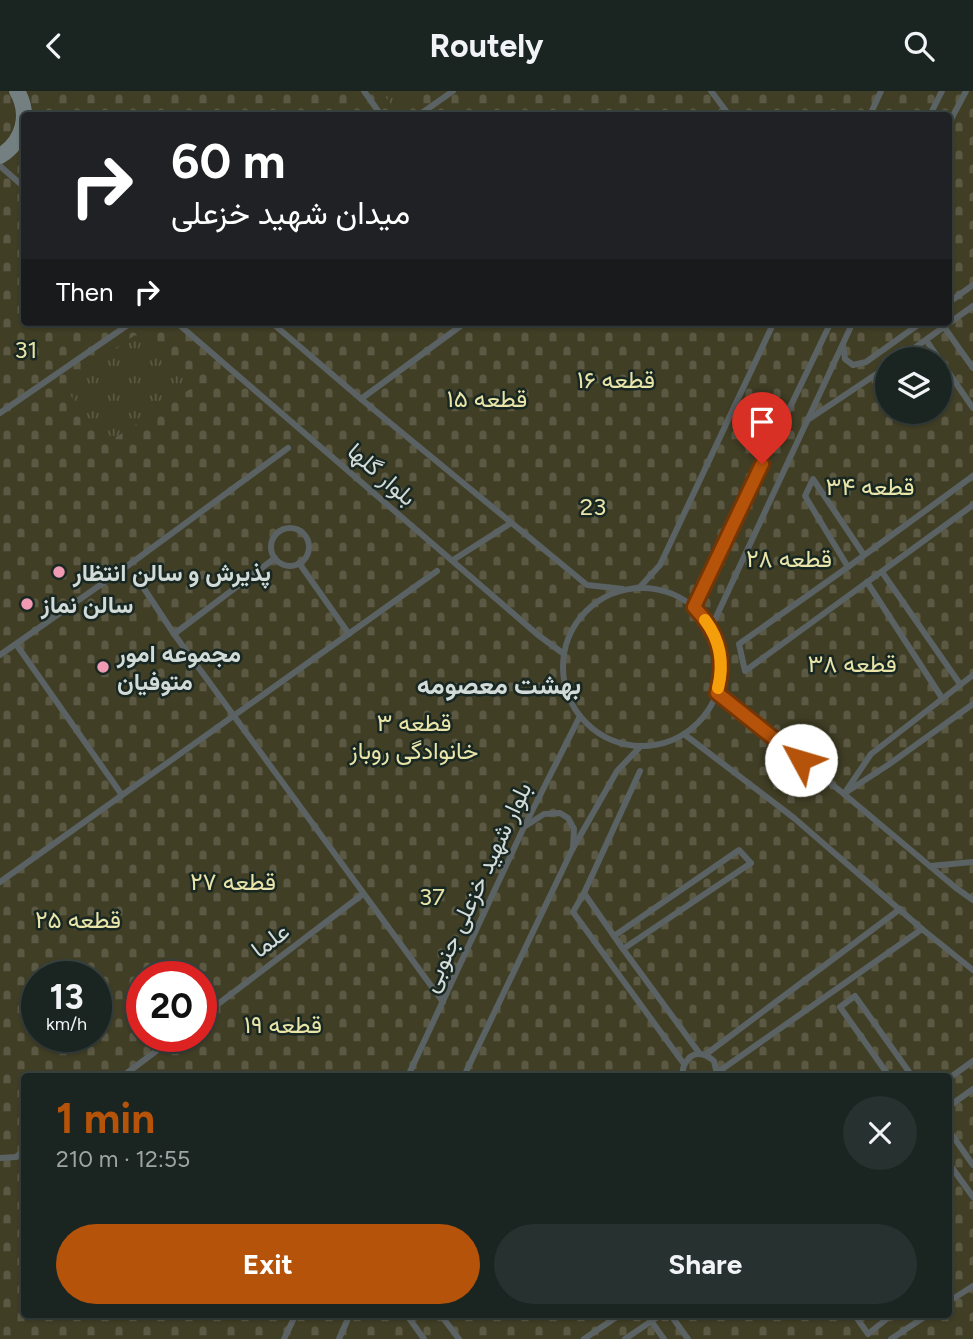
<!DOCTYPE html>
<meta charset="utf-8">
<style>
:root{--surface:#1a2522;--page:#27312f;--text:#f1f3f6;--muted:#9fa5a5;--line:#384240;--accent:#b45309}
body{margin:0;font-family:Figtree,Vazirmatn,sans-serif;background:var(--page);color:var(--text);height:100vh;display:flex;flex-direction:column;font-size:26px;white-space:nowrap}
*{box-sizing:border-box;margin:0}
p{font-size:23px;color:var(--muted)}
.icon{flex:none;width:38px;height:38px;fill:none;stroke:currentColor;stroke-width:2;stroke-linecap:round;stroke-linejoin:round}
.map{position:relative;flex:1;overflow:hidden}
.drawer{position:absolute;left:21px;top:982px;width:931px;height:245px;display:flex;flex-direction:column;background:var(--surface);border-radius:7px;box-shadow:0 2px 5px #0004,0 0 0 2px var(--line)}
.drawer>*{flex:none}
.guide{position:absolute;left:21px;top:21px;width:931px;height:214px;border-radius:7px;box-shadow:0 2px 5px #0004,0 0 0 2px var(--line);background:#202124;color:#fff;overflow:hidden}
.controls{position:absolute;left:875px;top:256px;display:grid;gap:14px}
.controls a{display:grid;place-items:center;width:77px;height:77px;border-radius:50%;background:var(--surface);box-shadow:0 2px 5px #0004,0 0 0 2px var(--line);font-size:35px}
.speed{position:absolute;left:21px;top:870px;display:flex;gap:14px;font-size:35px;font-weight:700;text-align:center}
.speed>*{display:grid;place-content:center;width:91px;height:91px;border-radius:50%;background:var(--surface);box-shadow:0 2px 5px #0004,0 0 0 2px var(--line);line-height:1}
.speed small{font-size:18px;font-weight:400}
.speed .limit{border:10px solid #d22;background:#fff;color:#111}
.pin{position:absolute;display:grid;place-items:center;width:60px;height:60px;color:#fff;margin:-72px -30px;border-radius:50% 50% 50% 0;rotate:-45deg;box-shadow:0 0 7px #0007}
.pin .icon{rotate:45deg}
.me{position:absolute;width:77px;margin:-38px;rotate:309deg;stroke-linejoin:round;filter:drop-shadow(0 0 5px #0008)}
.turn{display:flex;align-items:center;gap:24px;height:147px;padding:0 35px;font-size:32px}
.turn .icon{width:91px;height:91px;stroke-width:2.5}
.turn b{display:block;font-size:49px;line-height:60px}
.then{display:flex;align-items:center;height:66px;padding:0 35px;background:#0003;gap:14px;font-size:26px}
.round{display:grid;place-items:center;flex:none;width:74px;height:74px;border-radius:37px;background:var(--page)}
.headline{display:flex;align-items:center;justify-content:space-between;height:119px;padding:0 35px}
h1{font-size:42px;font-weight:700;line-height:52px;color:var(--accent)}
.button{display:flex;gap:14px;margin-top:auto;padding:14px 35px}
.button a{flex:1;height:80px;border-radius:42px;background:var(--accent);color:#fff;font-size:28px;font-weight:700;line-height:80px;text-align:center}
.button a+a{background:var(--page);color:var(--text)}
header{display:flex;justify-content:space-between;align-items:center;height:91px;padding:0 35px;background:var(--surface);font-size:32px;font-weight:700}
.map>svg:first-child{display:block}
</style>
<header><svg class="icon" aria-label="back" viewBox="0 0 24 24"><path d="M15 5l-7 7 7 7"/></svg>Routely<svg class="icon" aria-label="search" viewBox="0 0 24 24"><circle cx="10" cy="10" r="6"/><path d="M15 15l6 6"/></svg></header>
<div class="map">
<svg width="973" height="1248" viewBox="0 0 973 1248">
<defs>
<pattern id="cemetery-stones" width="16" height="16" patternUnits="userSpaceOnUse" patternTransform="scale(1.75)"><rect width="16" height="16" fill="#403e25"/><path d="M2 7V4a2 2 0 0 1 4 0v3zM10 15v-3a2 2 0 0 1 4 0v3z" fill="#5b5944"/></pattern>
<pattern id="park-tufts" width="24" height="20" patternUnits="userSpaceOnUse" patternTransform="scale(1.75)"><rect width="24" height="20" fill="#403e25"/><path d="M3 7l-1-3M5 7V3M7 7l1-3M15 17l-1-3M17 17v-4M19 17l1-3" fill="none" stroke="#5b5944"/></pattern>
</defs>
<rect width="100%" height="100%" fill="#23312d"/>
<path fill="url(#cemetery-stones)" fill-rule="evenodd" d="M0 0H973V1248H0ZM24 24H948V231H24ZM887 268H940V320H887ZM37 886H96V945H37ZM142 886H201V945H142ZM24 985H948V1223H24Z"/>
<g fill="url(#park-tufts)">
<path d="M381 0H428L404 17 392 15Z"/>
<path d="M135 244 195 295 107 352 64 296Z"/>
<path d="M186 865 193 885H155Z"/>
</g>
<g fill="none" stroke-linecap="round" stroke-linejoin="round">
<g stroke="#5b6263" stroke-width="6">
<path d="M364 0 381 24"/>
<path d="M711 0 729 24"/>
<path d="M419 24 453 0"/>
<path d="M870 24 881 0"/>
<path d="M930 24 942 0"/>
<path d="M948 34 966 0"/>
<path d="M0 75 24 96"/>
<path d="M948 212 973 194"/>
<path d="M176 231 538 544 564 563"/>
<path d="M271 231 361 308 587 494 623 498"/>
<path d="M944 236 973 277"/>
<path d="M926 249 939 268"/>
<path d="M843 254 845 268 853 274 866 271 922 231"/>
<path d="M899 268 973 215"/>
<path d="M940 269 973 317"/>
<path d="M361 308 466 231"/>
<path d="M0 322 132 231"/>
<path d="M809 328 887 276"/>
<path d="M973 385 848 476 739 553 745 580 973 414"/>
<circle cx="290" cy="456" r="19"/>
<path d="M453 469 511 432"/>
<path d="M299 472 349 543"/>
<path d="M848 476 805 405 813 388 864 464"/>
<path d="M882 481 960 593"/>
<path d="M867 491 942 607"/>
<path d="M143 496 174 543 443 911"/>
<path d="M639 497 660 474 774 231"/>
<circle cx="642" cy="576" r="79"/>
<path d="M694 516 831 231"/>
<path d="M711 537 853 231"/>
<path d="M174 543 275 467"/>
<path d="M16 553 122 704"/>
<path d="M0 564 126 476 288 357"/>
<path d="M717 602 844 703 956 797 973 809"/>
<path d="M684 643 794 727 922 838 973 879"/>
<path d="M848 700 888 674 973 613"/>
<path d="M844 703 871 663 973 584"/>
<path d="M524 736 544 723 560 722 568 727 574 738 573 757"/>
<path d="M930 775 973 771"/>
<path d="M0 791 437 480"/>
<path d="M584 802 640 680"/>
<path d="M614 845 739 759 751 772 623 858"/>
<path d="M201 926 363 803"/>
<path d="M705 964 900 818"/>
<path d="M684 973 573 821 584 802 623 858 700 963"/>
<path d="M718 981 922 838"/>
<path d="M123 985 176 945"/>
<path d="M408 985 524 736 580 625"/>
<path d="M464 985 572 759 617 680 641 655"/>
<path d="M683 985C681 974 691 959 704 964 706 964 713 969 714 970L717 983"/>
<path d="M889 985 840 916 855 905 912 985"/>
<path d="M948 988 973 970"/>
<path d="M948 1016 973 998"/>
<path d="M948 1038 973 1074"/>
<path d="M0 1067 16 1066 24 1060"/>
<path d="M948 1071 973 1106"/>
<path d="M948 1211 973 1195"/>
<path d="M406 1223 424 1248"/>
<path d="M440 1223 459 1248"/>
<path d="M646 1223 664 1248"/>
<path d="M670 1223 688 1248"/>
<path d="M854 1223 868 1243 889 1226 887 1223"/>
<path d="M284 1248 296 1223"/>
<path d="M339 1248 350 1223"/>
<path d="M584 1248 621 1223"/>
<path d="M625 1248 662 1223"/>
<path d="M891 1248 929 1223"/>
</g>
<path stroke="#737f81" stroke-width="16" d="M0 65C23 51 31 24 17 0"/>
</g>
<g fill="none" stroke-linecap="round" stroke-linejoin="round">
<defs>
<path id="route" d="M762 373 694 516C719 542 726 567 717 602L801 669"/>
</defs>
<use href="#route" stroke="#753606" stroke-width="18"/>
<use href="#route" stroke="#b45309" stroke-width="12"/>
<path stroke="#f59e0b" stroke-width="12" d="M705 529C720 549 724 573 718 597"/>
</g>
<g fill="#f19ab3" stroke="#192723" stroke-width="2.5">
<circle cx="59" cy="481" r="7"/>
<circle cx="27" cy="513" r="7"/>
<circle cx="103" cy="576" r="7"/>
</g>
<g text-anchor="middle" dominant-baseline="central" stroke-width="5" stroke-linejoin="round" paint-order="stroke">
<g font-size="24" fill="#e9e4a8" stroke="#192723">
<text x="26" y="258">31</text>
<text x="616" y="288">قطعه ۱۶</text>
<text x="487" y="307">قطعه ۱۵</text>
<text x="870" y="395">قطعه ۳۴</text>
<text x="593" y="415">23</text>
<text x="789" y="467">قطعه ۲۸</text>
<text x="852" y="572">قطعه ۳۸</text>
<text x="414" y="631">قطعه ۳<tspan x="414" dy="28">خانوادگی روباز</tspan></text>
<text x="233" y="790">قطعه ۲۷</text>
<text x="432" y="805">37</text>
<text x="78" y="828">قطعه ۲۵</text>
<text x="283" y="933">قطعه ۱۹</text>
</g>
<g font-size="24" fill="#d2dbd8" stroke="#192723">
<text transform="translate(382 383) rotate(41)">بلوار گلها</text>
<text transform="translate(476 796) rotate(-65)">بلوار شهید خزعلی جنوبی</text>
<text transform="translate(270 849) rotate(-37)">علما</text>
</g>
<g font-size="24" font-weight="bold" fill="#d2dbd8" stroke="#192723" text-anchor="start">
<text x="73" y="481">پذیرش و سالن انتظار</text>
<text x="41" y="513">سالن نماز</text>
<text x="117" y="562">مجموعه امور<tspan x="117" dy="28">متوفیان</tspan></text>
</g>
<g font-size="26" font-weight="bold" fill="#d2dbd8" stroke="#192723">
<text x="499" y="594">بهشت معصومه</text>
</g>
</g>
</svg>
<div class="controls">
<a><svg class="icon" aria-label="layers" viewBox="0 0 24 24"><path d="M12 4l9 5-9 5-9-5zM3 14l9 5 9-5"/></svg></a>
</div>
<div class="speed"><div>13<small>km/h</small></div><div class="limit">20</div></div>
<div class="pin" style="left:762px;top:373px;background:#d93025"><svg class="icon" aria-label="arrive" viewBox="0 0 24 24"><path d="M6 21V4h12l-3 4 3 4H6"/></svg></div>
<svg class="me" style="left:801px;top:669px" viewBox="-20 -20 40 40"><circle r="19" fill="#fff"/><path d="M0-13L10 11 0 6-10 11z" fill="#b45309"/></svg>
<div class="guide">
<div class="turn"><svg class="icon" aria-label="right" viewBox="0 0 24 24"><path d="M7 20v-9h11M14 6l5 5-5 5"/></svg><div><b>60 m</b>میدان شهید خزعلی</div></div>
<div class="then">Then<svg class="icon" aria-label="right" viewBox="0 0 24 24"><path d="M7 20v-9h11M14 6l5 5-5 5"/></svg></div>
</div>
<section class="drawer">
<div class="headline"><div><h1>1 min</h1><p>210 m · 12:55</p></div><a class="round"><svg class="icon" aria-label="close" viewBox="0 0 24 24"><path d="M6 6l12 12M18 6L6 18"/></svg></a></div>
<div class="button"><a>Exit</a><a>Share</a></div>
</section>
</div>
